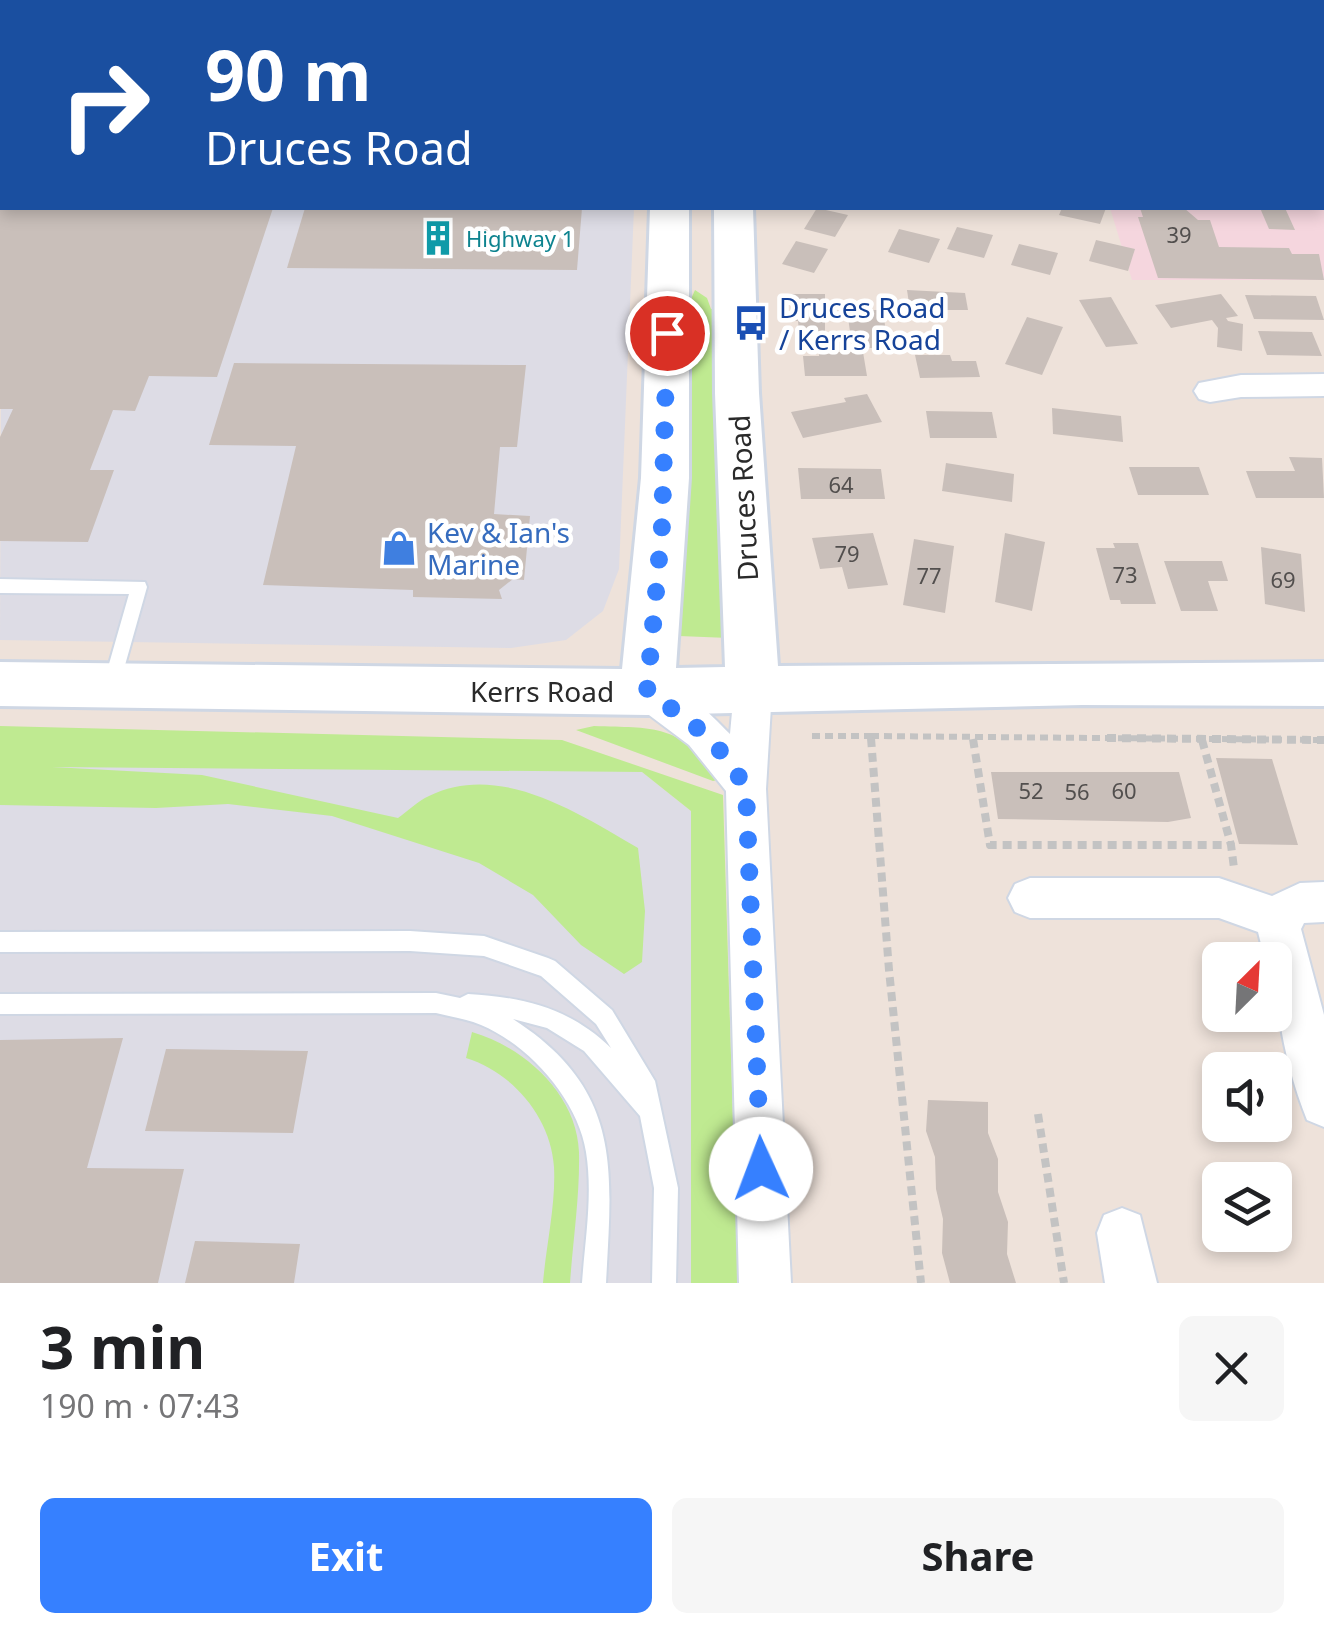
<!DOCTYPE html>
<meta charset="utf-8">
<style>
:root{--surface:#fff;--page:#f6f6f6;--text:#202124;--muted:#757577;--accent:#3680ff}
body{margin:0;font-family:"Noto Sans",sans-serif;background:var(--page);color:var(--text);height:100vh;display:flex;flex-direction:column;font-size:38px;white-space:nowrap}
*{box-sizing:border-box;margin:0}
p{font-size:32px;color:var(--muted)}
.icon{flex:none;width:55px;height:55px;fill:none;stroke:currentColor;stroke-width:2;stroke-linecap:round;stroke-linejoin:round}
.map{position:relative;height:1283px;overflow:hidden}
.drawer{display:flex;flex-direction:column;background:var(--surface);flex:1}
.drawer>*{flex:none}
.hud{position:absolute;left:0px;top:0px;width:1325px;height:210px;box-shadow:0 5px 15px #0003;background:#1a4fa0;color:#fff;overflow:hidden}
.needle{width:65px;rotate:24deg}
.fabs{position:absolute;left:1202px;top:942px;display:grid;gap:20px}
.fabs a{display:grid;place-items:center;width:90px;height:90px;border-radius:15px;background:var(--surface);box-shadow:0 5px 15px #0003;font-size:50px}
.pin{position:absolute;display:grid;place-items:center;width:85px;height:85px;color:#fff;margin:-42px;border:5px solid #fff;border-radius:50%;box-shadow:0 2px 10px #0007}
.me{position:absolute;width:110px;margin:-55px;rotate:358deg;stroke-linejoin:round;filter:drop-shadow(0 0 8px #0008)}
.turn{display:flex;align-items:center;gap:35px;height:210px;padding:0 40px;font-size:45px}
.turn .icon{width:130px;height:130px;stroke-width:2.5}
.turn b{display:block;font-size:70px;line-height:85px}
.round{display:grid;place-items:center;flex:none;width:105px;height:105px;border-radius:15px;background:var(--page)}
.summary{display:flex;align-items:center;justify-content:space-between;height:170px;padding:0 40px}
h1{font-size:60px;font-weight:700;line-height:75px}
.button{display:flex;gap:20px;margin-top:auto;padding:20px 40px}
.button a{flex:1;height:115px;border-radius:15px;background:var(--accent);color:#fff;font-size:40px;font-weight:700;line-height:115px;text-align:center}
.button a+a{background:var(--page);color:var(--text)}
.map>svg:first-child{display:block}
</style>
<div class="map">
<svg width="1324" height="1283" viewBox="0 0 1324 1283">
<rect width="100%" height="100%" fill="#eee2da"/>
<g fill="#dddce5">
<path d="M99 0H643L98 2Z"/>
<path d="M2 108V208H634L619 569 603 611 566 640 511 648 0 640Z"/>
<path d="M0 760 641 771 691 811V1283H0Z"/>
</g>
<path fill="#f5d6de" d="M1324 83V280H1132L1110 208H1322Z"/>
<g fill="#bfea91">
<path d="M695 290 707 298 711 309 719 308 729 638 679 636V310H686Z"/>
<path d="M0 726 562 740 723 795 738 1283H691V811L642 772 52 767 202 775 398 818C408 811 418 801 429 796 499 761 578 813 638 848L645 911 642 962 624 974 581 945 533 895 479 863 332 816 228 804 156 808 0 805Z"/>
<path d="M594 726C662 728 677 725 722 779L713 781 576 730Z"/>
<path d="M472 1032C524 1047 577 1094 579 1152 580 1195 573 1240 570 1283H543C546 1246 556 1204 554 1167 551 1117 512 1072 466 1058Z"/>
</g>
<g fill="#c9bfba">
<path d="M0 208H273L217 377 149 376 135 411 113 410 90 470H114L88 542 0 541V437L13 409H0Z"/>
<path d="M305 208H582L577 270 287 268Z"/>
<path d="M817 208 848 215 835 237 804 229Z"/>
<path d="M1062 208H1106L1100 224 1059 215Z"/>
<path d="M1140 208H1184L1198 220H1210L1219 247 1289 248 1292 254H1319L1324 280 1158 278 1138 217H1143Z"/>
<path d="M1260 208H1285L1295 230 1269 229Z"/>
<path d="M957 227 993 235 984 258 947 249Z"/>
<path d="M899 229 940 239 929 263 888 252Z"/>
<path d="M1096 240 1135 249 1128 271 1089 261Z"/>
<path d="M796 241 828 249 814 273 782 264Z"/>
<path d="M1019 244 1058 253 1050 275 1011 265Z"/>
<path d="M907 290 965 293 968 310H910Z"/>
<path d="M789 294H825V332H799L798 321H792Z"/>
<path d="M1221 294 1238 316 1226 318 1228 321 1243 324 1242 351 1217 347 1218 328 1212 320 1171 328 1155 305Z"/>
<path d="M1245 295 1316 296 1324 320 1254 319Z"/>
<path d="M1111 297 1138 344 1106 347 1079 300Z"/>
<path d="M847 310H883L888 348H858L857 339H851Z"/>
<path d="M1027 317 1063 327 1042 375 1005 364Z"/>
<path d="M1258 331 1312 332 1322 356 1267 355Z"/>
<path d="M819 352H863L867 376H805L803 356H819Z"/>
<path d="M915 355H950L952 361H976L980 377 920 378Z"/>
<path d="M234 363 526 365 517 447H500L494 514 530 516 524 580 513 579 499 590 502 599 413 597V590L263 585 296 446 209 445Z"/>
<path d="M867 394 882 422 803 438 791 412 846 402 844 398Z"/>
<path d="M1052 408 1121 416 1123 442 1053 434Z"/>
<path d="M926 411 992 412 997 438H930Z"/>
<path d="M1289 457 1322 458 1324 498H1256L1246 471H1295Z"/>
<path d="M946 463 1014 474 1012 502 942 491Z"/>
<path d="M1129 467H1199L1209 495H1138Z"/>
<path d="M798 468 881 469 885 499H801Z"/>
<path d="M873 533 888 585 848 589 842 567 820 569 812 538Z"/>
<path d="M1005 533 1045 542 1032 611 995 602Z"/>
<path d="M914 539 954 546 945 613 903 605Z"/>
<path d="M1113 543H1138L1156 604H1121L1120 600H1110L1096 548H1115Z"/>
<path d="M1261 547 1301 554 1305 612 1265 604Z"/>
<path d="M1164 561H1222L1228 581H1208L1218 611H1181Z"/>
<path d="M1216 758 1272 759 1298 845 1239 844Z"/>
<path d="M991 772H1179L1191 818 1168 822 998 819Z"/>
<path d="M123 1038 87 1168 184 1169 158 1283H0V1040Z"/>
<path d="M166 1049 308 1051 293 1133 145 1131Z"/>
<path d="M928 1100 988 1102V1133L998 1159V1192L1008 1222 1007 1254 1016 1283H950L942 1253 943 1219 936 1189 935 1157 926 1131Z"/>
<path d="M195 1241 300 1244 294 1283H185Z"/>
</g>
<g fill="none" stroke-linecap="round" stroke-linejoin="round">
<defs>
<g id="lane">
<path d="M0 579 145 582 147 587 118 690H106L103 685 129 594 0 593Z"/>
<path d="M410 931 484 936 548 958 555 961 612 1010 655 1081 678 1188 676 1283H652L654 1188 640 1116 584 1051 547 1028 513 1019C623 1090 612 1168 606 1283H582C585 1240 593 1195 586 1152 578 1100 529 1045 481 1025 467 1019 451 1017 436 1013L0 1014V994L436 993 460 998 468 994C523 997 570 1008 611 1048L596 1024 541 976 484 956 410 951 0 952V932Z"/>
</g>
<g id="street">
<path d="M2 79V96L0 97V80Z"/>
<path d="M1324 374V396L1241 397 1210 402 1199 399 1194 391 1199 383 1241 375Z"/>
<path d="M753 674 767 679 772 690 766 789 791 1283H739L726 791 689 745 633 703 628 692 633 681C666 669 708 711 730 734L734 690 739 679Z"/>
<path d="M1030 878H1219L1272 896 1300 883 1324 882V922L1304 923 1301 929 1324 1015V1127L1307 1120C1287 1070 1275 1013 1275 960H1265L1258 932 1219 918H1030L1015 912 1008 898 1015 884Z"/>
<path d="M1122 1208 1140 1215 1157 1283H1105L1097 1233 1104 1215Z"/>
</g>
<g id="secondary">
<rect x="653" y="0" width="32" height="2"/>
<rect x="708" y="0" width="32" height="2"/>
<path d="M650 208H689V478L676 668 725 667 715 393 714 208H753L759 393 778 666 1324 662V706L1082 705 647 715 0 706V662L622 669 641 478Z"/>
</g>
</defs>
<use href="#lane" stroke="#cfd7e4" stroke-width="4"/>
<use href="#street" stroke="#cfd7e4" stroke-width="4"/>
<use href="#secondary" stroke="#cfd7e4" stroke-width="6"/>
<g stroke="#c3c3c3" stroke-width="6" stroke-dasharray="8 5" stroke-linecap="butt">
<path d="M812 736H871V741"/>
<path d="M871 736 1324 740"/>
</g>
<g stroke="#c3c3c3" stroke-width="8" stroke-dasharray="9 6" stroke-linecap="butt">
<path d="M871 738 889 970 921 1283"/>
<path d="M1107 738 1324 740"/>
<path d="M973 739 990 845H1231L1234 868"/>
<path d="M1202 740 1231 845"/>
<path d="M1038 1114 1064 1283"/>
</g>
<use href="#lane" fill="#fff" fill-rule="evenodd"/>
<use href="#street" fill="#fff" fill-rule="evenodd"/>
<use href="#secondary" fill="#fff" fill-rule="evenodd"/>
</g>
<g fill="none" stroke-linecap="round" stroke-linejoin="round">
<path stroke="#3680ff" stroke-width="18" stroke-dasharray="0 32.4" d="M667 333 662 526 647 692C692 722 719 740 746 789L761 1169"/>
</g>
<defs>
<symbol id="building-bare" viewBox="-9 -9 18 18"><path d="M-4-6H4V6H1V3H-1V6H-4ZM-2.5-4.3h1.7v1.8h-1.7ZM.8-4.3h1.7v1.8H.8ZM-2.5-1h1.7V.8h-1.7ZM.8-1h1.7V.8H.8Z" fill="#0f9aa8" stroke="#fff" stroke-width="2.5" paint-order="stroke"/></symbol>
<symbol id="bus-bare" viewBox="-9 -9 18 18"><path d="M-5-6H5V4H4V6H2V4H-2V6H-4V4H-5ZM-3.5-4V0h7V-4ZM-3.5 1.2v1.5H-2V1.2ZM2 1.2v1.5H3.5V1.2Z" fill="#1a4fb4" stroke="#fff" stroke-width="2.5" paint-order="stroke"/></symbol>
<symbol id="shop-bare" viewBox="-9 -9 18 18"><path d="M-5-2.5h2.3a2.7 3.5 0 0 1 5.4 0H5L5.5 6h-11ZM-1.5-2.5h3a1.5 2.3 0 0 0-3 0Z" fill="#3f7fe0" stroke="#fff" stroke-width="2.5" paint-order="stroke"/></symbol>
</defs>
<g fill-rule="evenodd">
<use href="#building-bare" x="413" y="213" width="50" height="50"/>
<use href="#bus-bare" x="726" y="298" width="50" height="50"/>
<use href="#shop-bare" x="374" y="523" width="50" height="50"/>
</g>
<g text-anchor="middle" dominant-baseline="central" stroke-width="9" stroke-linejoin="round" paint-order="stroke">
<g font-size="22" fill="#524f4e">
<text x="1179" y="234">39</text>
<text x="841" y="484">64</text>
<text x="847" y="553">79</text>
<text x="1125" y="574">73</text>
<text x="929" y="575">77</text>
<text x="1283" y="579">69</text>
<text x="1031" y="790">52</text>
<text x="1124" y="790">60</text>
<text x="1077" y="791">56</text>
</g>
<g font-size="22" fill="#0d838f" stroke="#fff" text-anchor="start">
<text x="466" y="238">Highway 1</text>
</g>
<g font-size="28" fill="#164399" stroke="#fff" text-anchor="start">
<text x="779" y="307">Druces Road<tspan x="779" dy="32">/ Kerrs Road</tspan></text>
</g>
<g font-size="28" fill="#2a2a2a" stroke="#fff">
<text transform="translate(743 498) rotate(-93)">Druces Road</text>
<text x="542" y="691">Kerrs Road</text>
</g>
<g font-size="28" fill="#366cbe" stroke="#fff" text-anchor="start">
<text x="427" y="532">Kev &amp; Ian's<tspan x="427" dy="32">Marine</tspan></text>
</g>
</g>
</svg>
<div class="fabs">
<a><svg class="needle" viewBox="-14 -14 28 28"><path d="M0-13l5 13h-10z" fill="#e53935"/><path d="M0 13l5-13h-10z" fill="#757577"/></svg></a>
<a><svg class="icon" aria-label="sound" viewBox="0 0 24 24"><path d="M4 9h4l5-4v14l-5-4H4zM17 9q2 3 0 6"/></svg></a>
<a><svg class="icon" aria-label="layers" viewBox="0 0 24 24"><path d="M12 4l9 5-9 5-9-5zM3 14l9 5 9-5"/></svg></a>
</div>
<div class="pin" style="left:667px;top:333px;background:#d93025"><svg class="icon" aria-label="arrive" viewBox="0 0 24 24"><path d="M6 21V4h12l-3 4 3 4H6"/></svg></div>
<svg class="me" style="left:761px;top:1169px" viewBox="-20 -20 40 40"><circle r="19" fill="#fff"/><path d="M0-13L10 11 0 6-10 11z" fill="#3680ff"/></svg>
<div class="hud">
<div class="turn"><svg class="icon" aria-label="right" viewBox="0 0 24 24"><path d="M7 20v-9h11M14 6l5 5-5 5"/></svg><div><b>90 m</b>Druces Road</div></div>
</div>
</div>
<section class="drawer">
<div class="summary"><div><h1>3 min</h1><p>190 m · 07:43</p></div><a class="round"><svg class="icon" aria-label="close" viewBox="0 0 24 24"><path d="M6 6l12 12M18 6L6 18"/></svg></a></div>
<div class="button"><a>Exit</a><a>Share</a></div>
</section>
